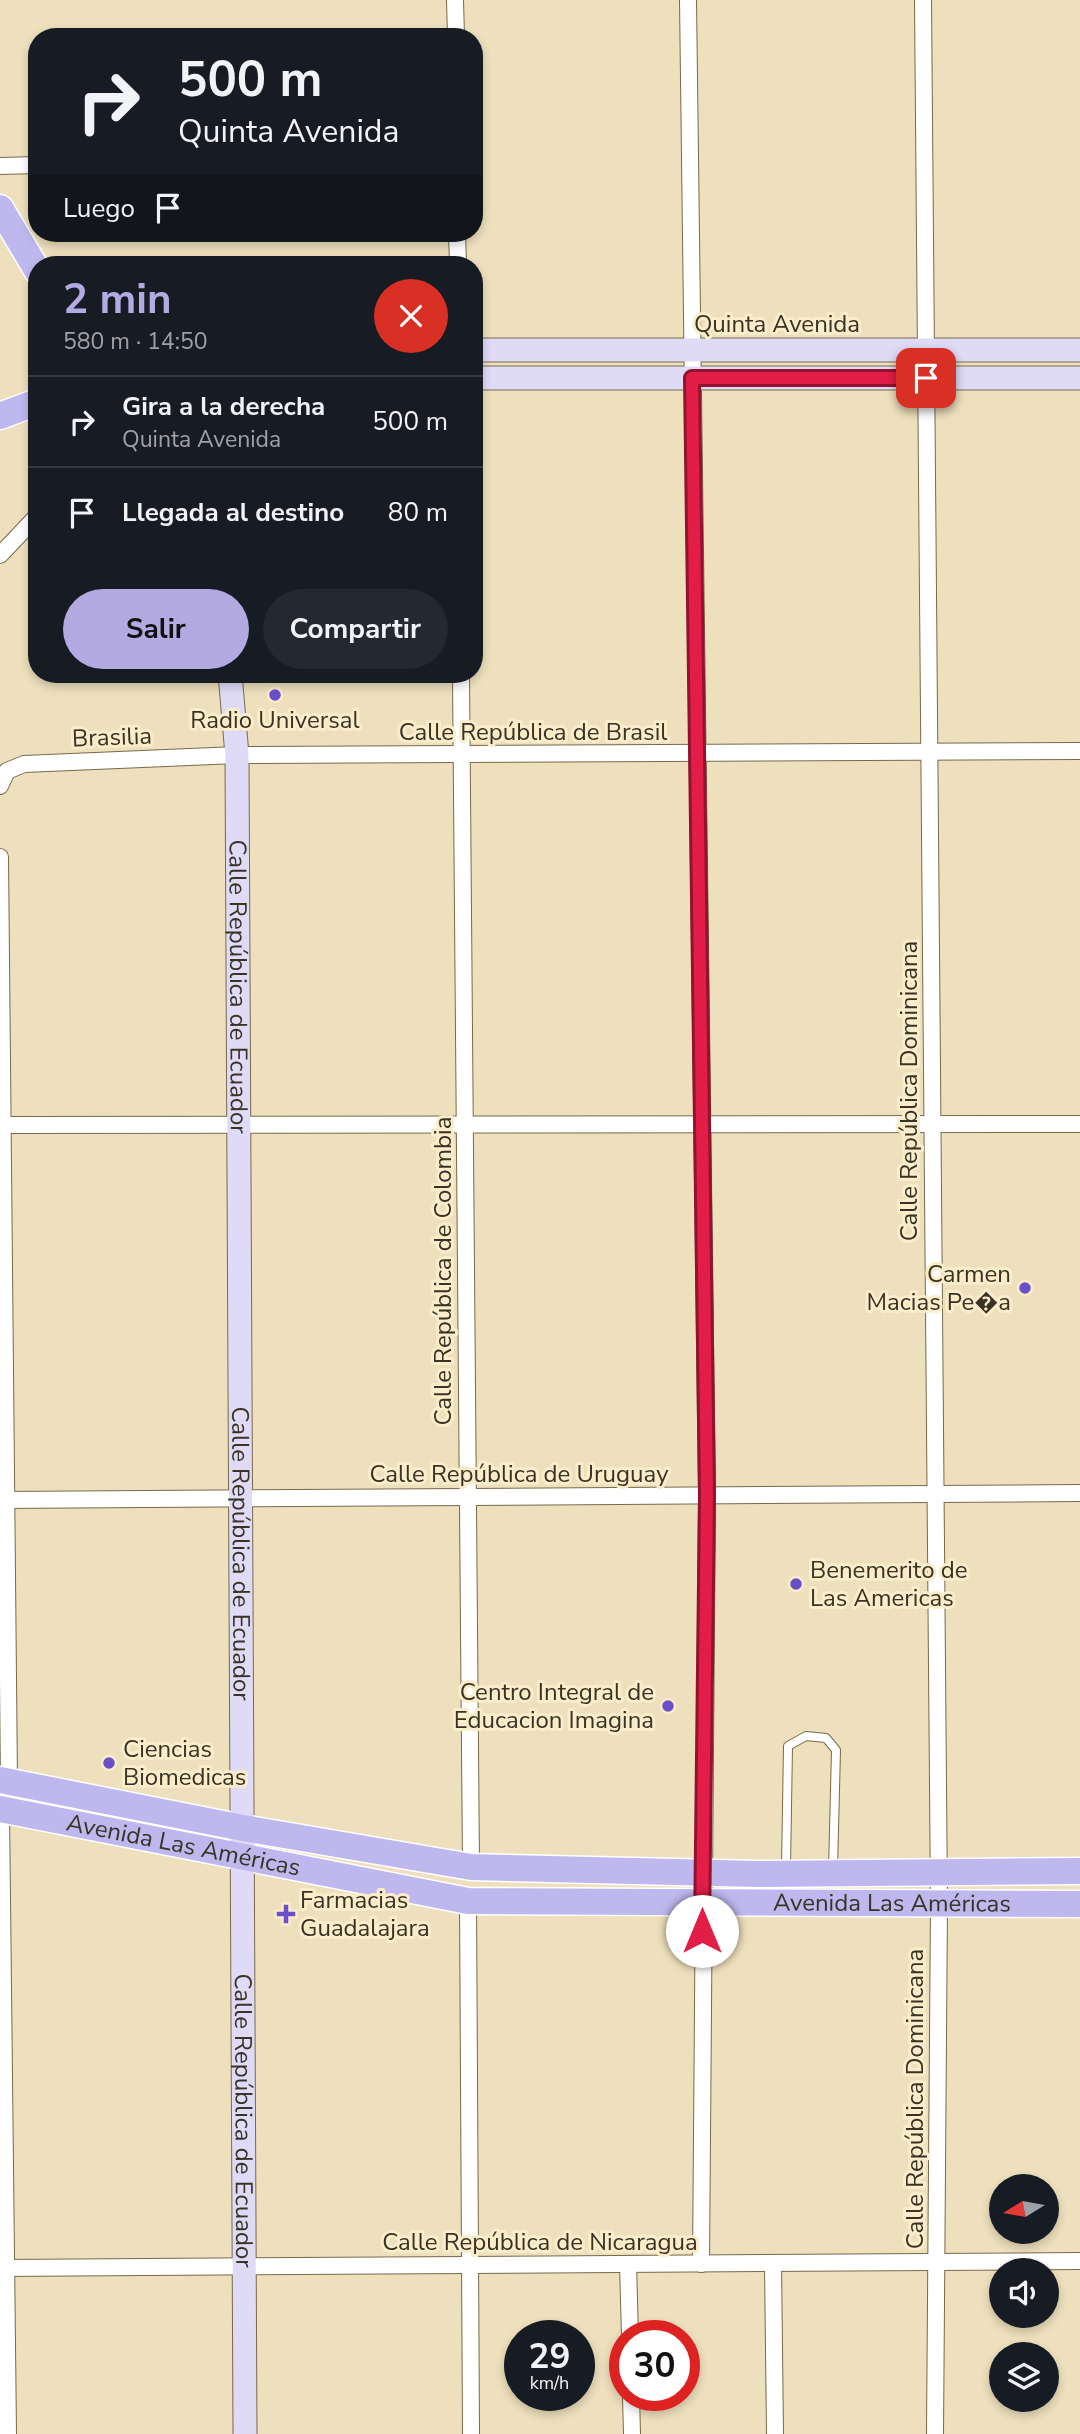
<!DOCTYPE html>
<html lang="es">
<meta charset="utf-8">
<style>
:root{--surface:#171b24;--page:#242831;--text:#f1f3f6;--muted:#9ea1a6;--line:#363941;--accent:#b4aae2}
body{margin:0;font-family:"Nunito Sans",sans-serif;background:var(--page);color:var(--text);height:100vh;display:flex;flex-direction:column;font-size:26px;white-space:nowrap}
*{box-sizing:border-box;margin:0}
p{font-size:23px;color:var(--muted)}
.icon{flex:none;width:38px;height:38px;fill:none;stroke:currentColor;stroke-width:2;stroke-linecap:round;stroke-linejoin:round}
.map{position:relative;flex:1;overflow:hidden}
.side{position:absolute;left:28px;top:256px;width:455px;height:427px;display:flex;flex-direction:column;background:var(--surface);border-radius:28px;box-shadow:0 4px 10px #0003}
.side>*{flex:none}
.top-card{position:absolute;left:28px;top:28px;width:455px;height:214px;border-radius:28px;box-shadow:0 4px 10px #0003;background:#171b24;color:var(--text);overflow:hidden}
.needle{width:46px;rotate:259deg}
.controls{position:absolute;left:989px;top:2174px;display:grid;gap:14px}
.controls a{display:grid;place-items:center;width:70px;height:70px;border-radius:50%;background:var(--surface);box-shadow:0 4px 10px #0003;font-size:35px}
.speed{position:absolute;left:504px;top:2320px;display:flex;gap:14px;font-size:35px;font-weight:700;text-align:center}
.speed>*{display:grid;place-content:center;width:91px;height:91px;border-radius:50%;background:var(--surface);box-shadow:0 4px 10px #0003;line-height:1}
.speed small{font-size:18px;font-weight:400}
.speed .limit{border:10px solid #d22;background:#fff;color:#111}
.pin{position:absolute;display:grid;place-items:center;width:60px;height:60px;color:#fff;margin:-30px;border-radius:14px;box-shadow:0 4px 10px #0006}
.me{position:absolute;width:77px;margin:-38px;rotate:0deg;stroke-linejoin:round;filter:drop-shadow(0 0 5px #0008)}
.turn{display:flex;align-items:center;gap:24px;height:147px;padding:0 35px;font-size:32px}
.turn .icon{width:91px;height:91px;stroke-width:2.5}
.turn b{display:block;font-size:49px;line-height:60px}
.then{display:flex;align-items:center;height:66px;padding:0 35px;background:#0003;gap:14px;font-size:26px}
.round{display:grid;place-items:center;flex:none;width:74px;height:74px;border-radius:37px;background:var(--page)}
.summary{display:flex;align-items:center;justify-content:space-between;height:119px;padding:0 35px}
h1{font-size:42px;font-weight:700;line-height:52px;color:var(--accent)}
.primary-button{display:flex;gap:14px;margin-top:auto;padding:14px 35px}
.primary-button a{flex:1;height:80px;border-radius:42px;background:var(--accent);color:#111;font-size:28px;font-weight:700;line-height:80px;text-align:center}
.primary-button a+a{background:var(--page);color:var(--text)}
ul{padding:0;list-style:none}
li{display:flex;align-items:center;gap:21px;height:91px;padding:0 35px;border-top:2px solid var(--line)}
li div{flex:1}
li b{display:block;font-size:26px}
li em{font-style:normal}
.map>svg:first-child{display:block}
</style>
<div class="map">
<svg width="1080" height="2434" viewBox="0 0 1080 2434">
<rect width="100%" height="100%" fill="#eee0bd"/>
<g fill="none" stroke-linecap="round" stroke-linejoin="round">
<defs>
<path id="lane" d="M786 1868 788 1746 806 1736 826 1738 836 1750 833 1870"/>
<g id="street">
<path d="M455 0 456 37"/>
<path d="M688 0 707 1495 701 2264"/>
<path d="M923 0 939 1903 935 2434"/>
<path d="M0 166 37 165"/>
<path d="M457 233 458 264"/>
<path d="M0 555 37 516"/>
<path d="M461 674 471 1867"/>
<path d="M0 786 7 771 24 764 237 755 1080 751"/>
<path d="M0 857 9 1782"/>
<path d="M0 1125 1080 1124"/>
<path d="M0 1500 1080 1493"/>
<path d="M1 1810 8 2434"/>
<path d="M468 1901 471 2434"/>
<path d="M773 2263 775 2434"/>
<path d="M628 2264 630 2336"/>
<path d="M0 2268 1080 2261"/>
<path d="M631 2396 632 2434"/>
</g>
<g id="secondary">
<path d="M474 350H1080"/>
<path d="M474 378H1080"/>
<path id="s1" d="M230 674 237 755 245 2434"/>
</g>
<g id="primary">
<path d="M0 208 37 270"/>
<path d="M0 416 37 402"/>
<path d="M0 1780 243 1828 471 1867 758 1874 1080 1871"/>
<path id="s2" d="M0 1809 468 1901 1080 1904"/>
</g>
</defs>
<use href="#lane" stroke="#776a4b" stroke-width="10"/>
<use href="#street" stroke="#776a4b" stroke-width="18"/>
<use href="#secondary" stroke="#776a4b" stroke-width="25"/>
<use href="#primary" stroke="#fff" stroke-width="29"/>
<use href="#lane" stroke="#fff" stroke-width="8"/>
<use href="#street" stroke="#fff" stroke-width="16"/>
<use href="#secondary" stroke="#dfdbf7" stroke-width="23"/>
<use href="#primary" stroke="#bfb8ef" stroke-width="26"/>
</g>
<g fill="none" stroke-linecap="round" stroke-linejoin="round">
<defs>
<path id="route" d="M702 1931 707 1495 692 378H926"/>
</defs>
<use href="#route" stroke="#92132f" stroke-width="18"/>
<use href="#route" stroke="#e11d48" stroke-width="12"/>
</g>
<g fill="#6950c9" stroke="#fbedca" stroke-width="2.5">
<circle cx="275" cy="695" r="7"/>
<circle cx="1025" cy="1288" r="7"/>
<circle cx="796" cy="1584" r="7"/>
<circle cx="668" cy="1706" r="7"/>
<circle cx="109" cy="1763" r="7"/>
<path d="M282.5 1903.5h7v7h7v7h-7v7h-7v-7h-7v-7h7z"/>
</g>
<g text-anchor="middle" dominant-baseline="central" stroke-width="6" stroke-linejoin="round" paint-order="stroke">
<g font-size="24" fill="#383325" stroke="#fbedca">
<text x="777" y="324">Quinta Avenida</text>
<text x="533" y="732">Calle República de Brasil</text>
<text transform="translate(112 737) rotate(-2)">Brasilia</text>
<text stroke="none"><textPath href="#s1" startOffset="313">Calle República de Ecuador</textPath></text>
<text transform="translate(909 1091) rotate(-90)">Calle República Dominicana</text>
<text transform="translate(443 1271) rotate(-90)">Calle República de Colombia</text>
<text x="519" y="1474">Calle República de Uruguay</text>
<text stroke="none"><textPath href="#s1" startOffset="880">Calle República de Ecuador</textPath></text>
<text stroke="none"><textPath href="#s2" startOffset="187">Avenida Las Américas</textPath></text>
<text stroke="none"><textPath href="#s2" startOffset="901">Avenida Las Américas</textPath></text>
<text transform="translate(915 2099) rotate(-90)">Calle República Dominicana</text>
<text stroke="none"><textPath href="#s1" startOffset="1447">Calle República de Ecuador</textPath></text>
<text x="540" y="2242">Calle República de Nicaragua</text>
</g>
<g font-size="24" fill="#383325" stroke="#fbedca" text-anchor="start">
<text x="275" y="720" text-anchor="middle">Radio Universal</text>
<text x="1011" y="1274" text-anchor="end">Carmen<tspan x="1011" dy="28">Macias Pe�a</tspan></text>
<text x="810" y="1570">Benemerito de<tspan x="810" dy="28">Las Americas</tspan></text>
<text x="654" y="1692" text-anchor="end">Centro Integral de<tspan x="654" dy="28">Educacion Imagina</tspan></text>
<text x="123" y="1749">Ciencias<tspan x="123" dy="28">Biomedicas</tspan></text>
<text x="300" y="1900">Farmacias<tspan x="300" dy="28">Guadalajara</tspan></text>
</g>
</g>
</svg>
<div class="controls">
<a><svg class="needle" viewBox="-14 -14 28 28"><path d="M0-13l5 13h-10z" fill="#e53935"/><path d="M0 13l5-13h-10z" fill="#9ea1a6"/></svg></a>
<a><svg class="icon" aria-label="sound" viewBox="0 0 24 24"><path d="M4 9h4l5-4v14l-5-4H4zM17 9q2 3 0 6"/></svg></a>
<a><svg class="icon" aria-label="layers" viewBox="0 0 24 24"><path d="M12 4l9 5-9 5-9-5zM3 14l9 5 9-5"/></svg></a>
</div>
<div class="speed"><div>29<small>km/h</small></div><div class="limit">30</div></div>
<div class="pin" style="left:926px;top:378px;background:#d93025"><svg class="icon" aria-label="arrive" viewBox="0 0 24 24"><path d="M6 21V4h12l-3 4 3 4H6"/></svg></div>
<svg class="me" style="left:702px;top:1931px" viewBox="-20 -20 40 40"><circle r="19" fill="#fff"/><path d="M0-13L10 11 0 6-10 11z" fill="#e11d48"/></svg>
<div class="top-card">
<div class="turn"><svg class="icon" aria-label="right" viewBox="0 0 24 24"><path d="M7 20v-9h11M14 6l5 5-5 5"/></svg><div><b>500 m</b>Quinta Avenida</div></div>
<div class="then">Luego<svg class="icon" aria-label="arrive" viewBox="0 0 24 24"><path d="M6 21V4h12l-3 4 3 4H6"/></svg></div>
</div>
<section class="side">
<div class="summary"><div><h1>2 min</h1><p>580 m · 14:50</p></div><a class="round" style="background:#d93025;color:#fff"><svg class="icon" aria-label="close" viewBox="0 0 24 24"><path d="M6 6l12 12M18 6L6 18"/></svg></a></div>
<ul>
<li><svg class="icon" aria-label="right" viewBox="0 0 24 24"><path d="M7 20v-9h11M14 6l5 5-5 5"/></svg><div><b>Gira a la derecha</b><p>Quinta Avenida</p></div><em>500 m</em></li>
<li><svg class="icon" aria-label="arrive" viewBox="0 0 24 24"><path d="M6 21V4h12l-3 4 3 4H6"/></svg><div><b>Llegada al destino</b></div><em>80 m</em></li>
</ul>
<div class="primary-button"><a>Salir</a><a>Compartir</a></div>
</section>
</div>
